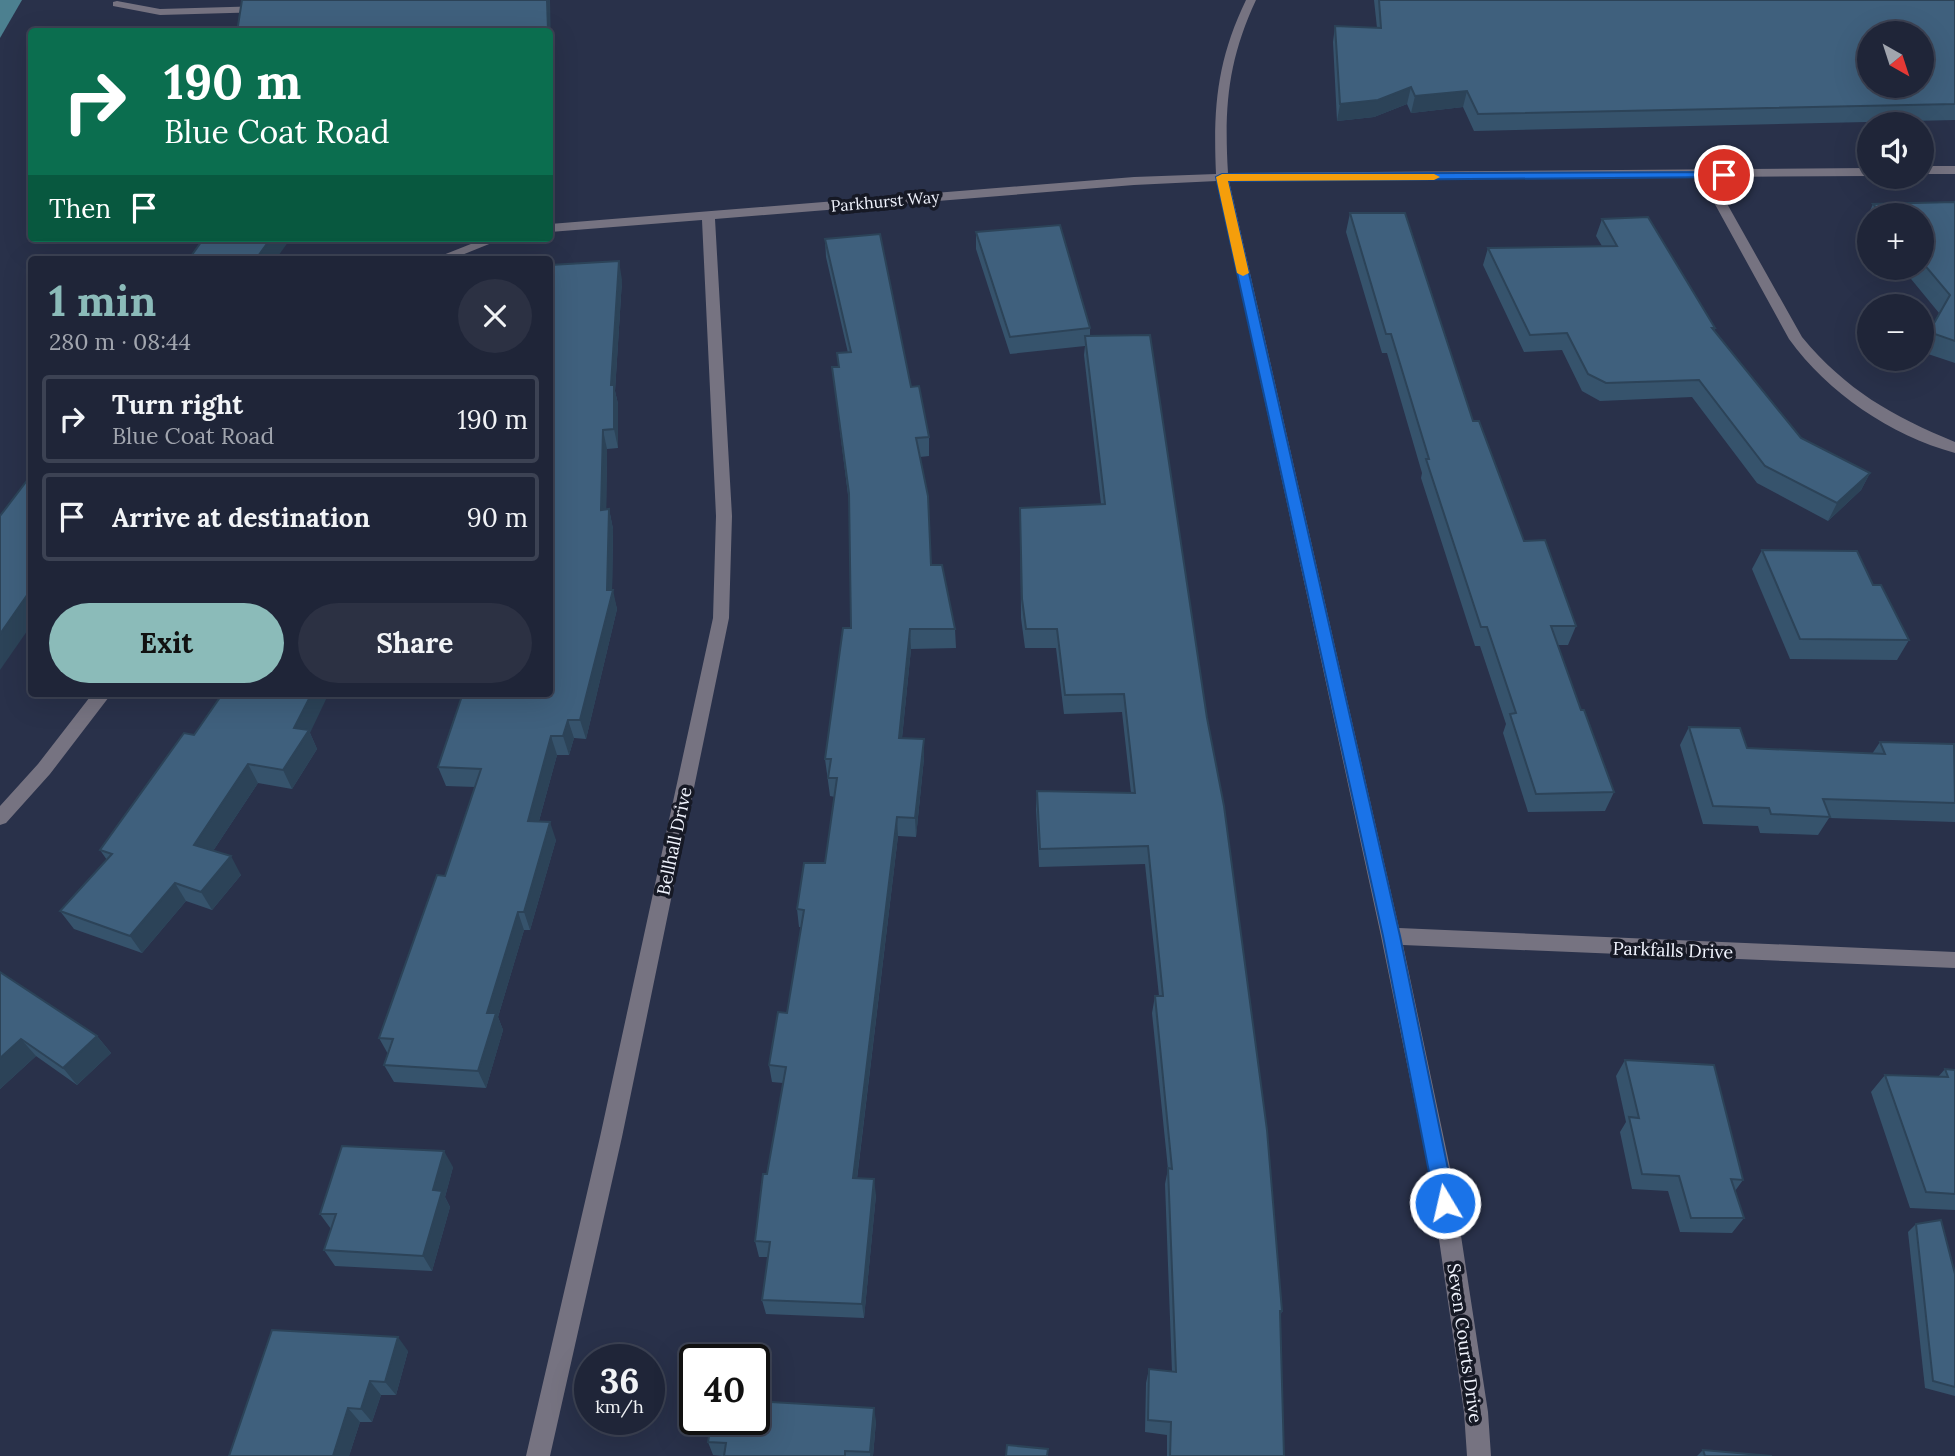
<!DOCTYPE html>
<meta charset="utf-8">
<style>
:root{--surface:#1f2538;--page:#2c3143;--text:#f1f3f6;--muted:#a1a5ae;--line:#3c4253;--accent:#8bbbb9}
body{margin:0;font-family:Lora,serif;background:var(--page);color:var(--text);height:100vh;display:flex;flex-direction:column;font-size:26px;white-space:nowrap}
*{box-sizing:border-box;margin:0}
p{font-size:23px;color:var(--muted)}
.icon{flex:none;width:38px;height:38px;fill:none;stroke:currentColor;stroke-width:2;stroke-linecap:round;stroke-linejoin:round}
.map{position:relative;flex:1;overflow:hidden}
.side{position:absolute;left:28px;top:256px;width:525px;height:441px;display:flex;flex-direction:column;background:var(--surface);border-radius:7px;box-shadow:0 7px 28px #0002,0 0 0 2px var(--line)}
.side>*{flex:none}
.guide{position:absolute;left:28px;top:28px;width:525px;height:214px;border-radius:7px;box-shadow:0 7px 28px #0002,0 0 0 2px var(--line);background:#0b6e4f;color:#fff;overflow:hidden}
.needle{width:46px;rotate:141deg}
.tools{position:absolute;left:1857px;top:21px;display:grid;gap:14px}
.tools a{display:grid;place-items:center;width:77px;height:77px;border-radius:50%;background:var(--surface);box-shadow:0 7px 28px #0002,0 0 0 2px var(--line);font-size:35px}
.speed{position:absolute;left:574px;top:1344px;display:flex;gap:14px;font-size:35px;font-weight:700;text-align:center}
.speed>*{display:grid;place-content:center;width:91px;height:91px;border-radius:50%;background:var(--surface);box-shadow:0 7px 28px #0002,0 0 0 2px var(--line);line-height:1}
.speed small{font-size:18px;font-weight:400}
.speed .limit{border:4px solid #111;border-radius:10px;background:#fff;color:#111}
.pin{position:absolute;display:grid;place-items:center;width:60px;height:60px;color:#fff;margin:-30px;border:4px solid #fff;border-radius:50%;box-shadow:0 2px 7px #0007}
.me{position:absolute;width:77px;margin:-38px;rotate:351deg;stroke-linejoin:round;filter:drop-shadow(0 0 5px #0008)}
.turn{display:flex;align-items:center;gap:24px;height:147px;padding:0 21px;font-size:32px}
.turn .icon{width:91px;height:91px;stroke-width:2.5}
.turn b{display:block;font-size:49px;line-height:60px}
.then{display:flex;align-items:center;height:66px;padding:0 21px;background:#0003;gap:14px;font-size:26px}
.round{display:grid;place-items:center;flex:none;width:74px;height:74px;border-radius:37px;background:var(--page)}
.summary{display:flex;align-items:center;justify-content:space-between;height:119px;padding:0 21px}
h1{font-size:42px;font-weight:700;line-height:52px;color:var(--accent)}
.primary-button{display:flex;gap:14px;margin-top:auto;padding:14px 21px}
.primary-button a{flex:1;height:80px;border-radius:42px;background:var(--accent);color:#111;font-size:28px;font-weight:700;line-height:80px;text-align:center}
.primary-button a+a{background:var(--page);color:var(--text)}
ul{padding:0;list-style:none}
li{display:flex;align-items:center;gap:21px;height:88px;margin:0 14px 10px;padding:0 7px;border:4px solid var(--line);border-radius:7px}
li div{flex:1}
li b{display:block;font-size:26px}
li em{font-style:normal}
.map>svg:first-child{display:block}
</style>
<div class="map">
<svg width="1955" height="1456" viewBox="0 0 1955 1456">
<rect width="100%" height="100%" fill="#29314a"/>
<path fill="#4c8090" d="M0 0H22L0 38Z"/>
<g fill="none" stroke-linecap="round" stroke-linejoin="round">
<g fill="#767381" fill-rule="evenodd">
<path d="M1246 0H1256C1228 60 1224 107 1228 173L1869 168V176L1712 177 1802 337C1846 390 1892 416 1955 442V453C1890 435 1828 393 1789 339L1700 177 1229 181 1399 928 1955 952V968L1403 945 1452 1177 1488 1412 1491 1456H1467L1464 1412 1430 1177 1381 936 1217 181 1134 185 715 219 732 516 729 618 622 1137 550 1456H526L600 1137 713 618 716 516 702 220 550 232V224L1134 177 1216 174C1213 107 1217 60 1246 0Z"/>
<path d="M117 1 160 9 264 6 269 9 264 12 160 15 113 6V2Z"/>
<rect x="1922" y="166" width="33" height="8"/>
<path d="M486 238H504L452 259H433Z"/>
<path d="M93 693H112L50 774 6 823 0 825V806L38 764Z"/>
</g>
</g>
<g fill="#36536c">
<path d="M1374 0H1955V120L1474 131 1463 107 1411 113 1407 104 1374 117 1337 121 1333 42 1335 26 1377 28Z"/>
<path d="M1955 202V363L1922 352V346L1939 313 1902 268H1922V215H1869V228L1865 222 1873 204Z"/>
<path d="M1350 213 1473 421 1524 541 1576 626 1568 645H1558L1581 710 1614 792 1605 811 1528 812 1503 733 1506 724 1480 646H1475L1421 478 1422 473 1387 353H1382L1346 232Z"/>
<path d="M1602 219 1715 328 1714 331 1801 438 1870 473 1861 490 1828 521 1757 483 1692 397 1600 401 1582 391 1562 350 1524 352 1483 265 1488 248 1602 246 1596 236Z"/>
<path d="M976 232 1090 328V336L1282 1311 1280 1317 1284 1456H1167V1435L1145 1432 1146 1383 1149 1369 1172 1372 1165 1184 1168 1169 1152 1013 1155 996H1159L1145 864 1039 867 1036 809 1037 791 1131 793 1122 712 1064 714 1056 648H1025L1021 618 1020 508 1101 504 1084 355 1085 346 1010 354 976 249Z"/>
<path d="M825 239 911 387 929 437V456L920 457 931 565 955 629 956 648 911 649 902 738 924 758 916 837 898 836 857 1179 876 1195 864 1318 766 1314 762 1300 768 1257H759L755 1241 783 1083 772 1082 769 1065 787 1013 801 927H799L797 909 825 863 835 797 830 796 825 759 851 628 849 503 832 367H839L837 353H848L826 257Z"/>
<path d="M622 280 615 391 618 404V448L607 449 606 510 609 509 613 529 612 590 617 609 586 739 574 738 569 755H557L539 821 556 840 530 930H524L498 1017 503 1030 486 1088 394 1082 384 1065 388 1054 379 1038 445 876 475 787 446 786 438 767 550 693Z"/>
<path d="M1762 550 1873 585 1909 640 1897 660 1790 659 1752 569Z"/>
<path d="M1689 727 1747 748 1872 754 1880 742 1955 745V822L1829 818 1818 835 1760 833 1758 826 1703 824 1680 745Z"/>
<path d="M310 733 317 749 292 789 258 783 213 851 241 875 212 910 186 901 142 953 74 929 60 911 107 860 100 850 194 735Z"/>
<path d="M0 972 97 1036 111 1053 77 1085 36 1056 0 1089Z"/>
<path d="M1625 1060 1743 1180 1735 1191 1744 1218 1732 1233 1680 1232 1668 1191 1632 1189 1620 1132 1626 1122 1616 1076Z"/>
<path d="M1945 1069 1955 1070V1210L1910 1208 1871 1092 1885 1075 1938 1077Z"/>
<path d="M453 1167 445 1197 450 1207 432 1271 335 1266 324 1250 331 1229 320 1214Z"/>
<path d="M1916 1224 1955 1274V1396L1925 1388 1908 1232Z"/>
<path d="M408 1351 396 1395H381L372 1422H360L349 1456H229Z"/>
<path d="M876 1421 873 1456H724L713 1455 708 1442Z"/>
<path d="M1703 1450 1772 1456H1697Z"/>
</g>
<g fill="#2c4358">
<path d="M547 0H550L551 47 550 32H548V30Z"/>
<path d="M1411 87 1407 104 1374 117 1337 121 1340 104Z"/>
<path d="M1467 91 1463 107 1411 113 1415 96Z"/>
<path d="M271 238H291L276 259H256Z"/>
<path d="M619 261 622 280 615 391 618 404V448L614 429 611 385Z"/>
<path d="M603 430 607 449 606 529 601 510Z"/>
<path d="M1870 473 1861 490 1828 521 1837 503Z"/>
<path d="M609 509 613 529 612 594 613 590 617 609 586 739 580 720 607 590Z"/>
<path d="M32 588V624L0 670V634Z"/>
<path d="M910 629 911 649 900 757 899 738Z"/>
<path d="M312 693H329L310 733 317 749 292 789 283 770 294 728Z"/>
<path d="M568 720 574 738 569 755 563 736Z"/>
<path d="M551 736 557 755 534 839 528 821Z"/>
<path d="M924 739V758L916 837 915 818Z"/>
<path d="M248 764 258 783 205 863 194 845Z"/>
<path d="M897 817 898 836 855 1194 853 1178Z"/>
<path d="M550 822 556 840 530 930 524 912Z"/>
<path d="M231 856 241 875 212 910 201 892Z"/>
<path d="M175 883 186 901 142 953 130 936Z"/>
<path d="M518 912 524 930 498 1017 503 1030 486 1088 478 1071 487 1013Z"/>
<path d="M97 1036 111 1053 77 1085 63 1068Z"/>
<path d="M21 1039 36 1056 0 1089V1058Z"/>
<path d="M444 1151 453 1167 445 1197 450 1207 432 1271 423 1256 433 1190Z"/>
<path d="M874 1179 876 1195 864 1318 862 1304Z"/>
<path d="M398 1337 408 1351 396 1395 385 1382Z"/>
<path d="M370 1381 381 1395 372 1422 361 1409Z"/>
<path d="M348 1408 360 1422 349 1456H333Z"/>
<path d="M874 1408 876 1421 873 1456H870Z"/>
</g>
<g fill="#3f607d" stroke="#2c4358" stroke-width="2" fill-rule="evenodd">
<path d="M242 0H547L548 30 530 32H237Z"/>
<path d="M1379 0H1955V104L1478 114 1467 91 1415 96 1411 87 1378 100 1340 104 1335 26 1381 28ZM1869 33H1922V86H1869Z"/>
<path d="M1955 202V341L1929 332 1950 295 1922 262V215H1882L1873 204Z"/>
<path d="M1350 213H1405L1473 421H1479L1524 541 1545 540 1576 626H1551L1581 710H1584L1614 792 1536 794 1510 714 1516 713 1487 627H1481L1426 459H1429L1391 334H1386Z"/>
<path d="M1648 217 1715 328H1712L1801 438 1870 473 1837 503 1765 466 1699 380 1606 383 1588 374 1567 333 1530 335 1488 248 1617 246 1602 219Z"/>
<path d="M1060 225 1090 328 1010 337 976 232Z"/>
<path d="M880 234 911 387 919 386 929 437 916 438 928 496 931 565H942L955 629H910L899 738 924 739 915 818 897 817 853 1178 874 1179 862 1304 762 1300 770 1242 755 1241 763 1174H767L786 1067 769 1065 778 1012 787 1013 804 910 797 909 804 863H825L837 778H828L831 759H825L843 628H851L849 493 832 367H839L837 353 851 352 825 239Z"/>
<path d="M204 238H271L256 259H189Z"/>
<path d="M619 261 611 385H614V429L603 430 601 510 609 509 607 590H613L580 720H568L563 736H551L528 821 550 822 524 912H518L487 1013H496L478 1071 384 1065 393 1039 379 1038 437 875 445 876 481 769 438 767 463 693H550V265Z"/>
<path d="M1150 335 1207 718 1224 806 1267 1130 1282 1311H1280L1284 1456H1170L1171 1422 1148 1420 1149 1369 1176 1372 1168 1168 1172 1169 1155 996H1163L1148 846 1040 849 1037 791 1135 793 1124 694 1065 695 1057 629H1026L1022 599 1020 508 1105 504 1085 336Z"/>
<path d="M32 474V588L0 634V516Z"/>
<path d="M1762 550 1857 551 1873 585H1881L1909 640 1800 639Z"/>
<path d="M223 693H312L294 728 309 730 283 770 248 764 194 845 231 856 201 892 175 883 130 936 60 911 112 854 100 850 184 733 194 735Z"/>
<path d="M1689 727 1740 728 1747 748 1885 754 1880 742 1954 744 1955 803 1823 799 1830 817 1771 814 1769 808 1713 806Z"/>
<path d="M0 972 97 1036 63 1068 21 1039 0 1058Z"/>
<path d="M1625 1060 1714 1065 1743 1180 1731 1179 1744 1218H1691L1679 1176 1642 1174 1629 1117 1639 1118Z"/>
<path d="M1945 1069 1955 1070V1194L1926 1192 1885 1075 1948 1077Z"/>
<path d="M342 1146 444 1151 433 1190 442 1191 423 1256 324 1250 336 1214H320Z"/>
<path d="M1941 1220 1955 1274V1387L1933 1381 1916 1224Z"/>
<path d="M272 1330 398 1337 385 1382 370 1381 361 1409 348 1408 333 1456H229Z"/>
<path d="M754 1401 874 1408 870 1452 845 1451V1456H724L726 1443 708 1442 712 1419H754Z"/>
<path d="M1007 1445 1048 1449 1047 1456H1006Z"/>
<path d="M1703 1450 1772 1456H1705Z"/>
</g>
<path fill="#1a73e8" stroke="#114b97" stroke-width="2" d="M1724 172 1728 173V177L1228 181 1400 936 1455 1203 1452 1210 1445 1213 1438 1210 1435 1203 1383 936 1216 177 1222 174Z"/>
<path fill="#f59e0b" d="M1222 174H1434L1440 177 1434 180 1228 181 1249 273 1243 276 1237 273 1216 177Z"/>
<g text-anchor="middle" dominant-baseline="central" stroke-width="7" stroke-linejoin="round" paint-order="stroke">
<g font-size="16" fill="#f1f4fe" stroke="#161925">
<text transform="translate(885 201) rotate(-5)">Parkhurst Way</text>
</g>
<g font-size="18" fill="#f1f4fe" stroke="#161925">
<text transform="translate(674 841) rotate(-78)">Bellhall Drive</text>
<text transform="translate(1673 950) rotate(2)">Parkfalls Drive</text>
<text transform="translate(1465 1343) rotate(82)">Seven Courts Drive</text>
</g>
</g>
</svg>
<div class="tools">
<a><svg class="needle" viewBox="-14 -14 28 28"><path d="M0-13l5 13h-10z" fill="#e53935"/><path d="M0 13l5-13h-10z" fill="#a1a5ae"/></svg></a>
<a><svg class="icon" aria-label="sound" viewBox="0 0 24 24"><path d="M4 9h4l5-4v14l-5-4H4zM17 9q2 3 0 6"/></svg></a>
<a>+</a>
<a>−</a>
</div>
<div class="speed"><div>36<small>km/h</small></div><div class="limit">40</div></div>
<div class="pin" style="left:1724px;top:175px;background:#d93025"><svg class="icon" aria-label="arrive" viewBox="0 0 24 24"><path d="M6 21V4h12l-3 4 3 4H6"/></svg></div>
<svg class="me" style="left:1445px;top:1203px" viewBox="-20 -20 40 40"><circle r="17" fill="#1a73e8" stroke="#fff" stroke-width="3"/><path d="M0-11L8 9 0 5-8 9z" fill="#fff"/></svg>
<div class="guide">
<div class="turn"><svg class="icon" aria-label="right" viewBox="0 0 24 24"><path d="M7 20v-9h11M14 6l5 5-5 5"/></svg><div><b>190 m</b>Blue Coat Road</div></div>
<div class="then">Then<svg class="icon" aria-label="arrive" viewBox="0 0 24 24"><path d="M6 21V4h12l-3 4 3 4H6"/></svg></div>
</div>
<section class="side">
<div class="summary"><div><h1>1 min</h1><p>280 m · 08:44</p></div><a class="round"><svg class="icon" aria-label="close" viewBox="0 0 24 24"><path d="M6 6l12 12M18 6L6 18"/></svg></a></div>
<ul>
<li><svg class="icon" aria-label="right" viewBox="0 0 24 24"><path d="M7 20v-9h11M14 6l5 5-5 5"/></svg><div><b>Turn right</b><p>Blue Coat Road</p></div><em>190 m</em></li>
<li><svg class="icon" aria-label="arrive" viewBox="0 0 24 24"><path d="M6 21V4h12l-3 4 3 4H6"/></svg><div><b>Arrive at destination</b></div><em>90 m</em></li>
</ul>
<div class="primary-button"><a>Exit</a><a>Share</a></div>
</section>
</div>
